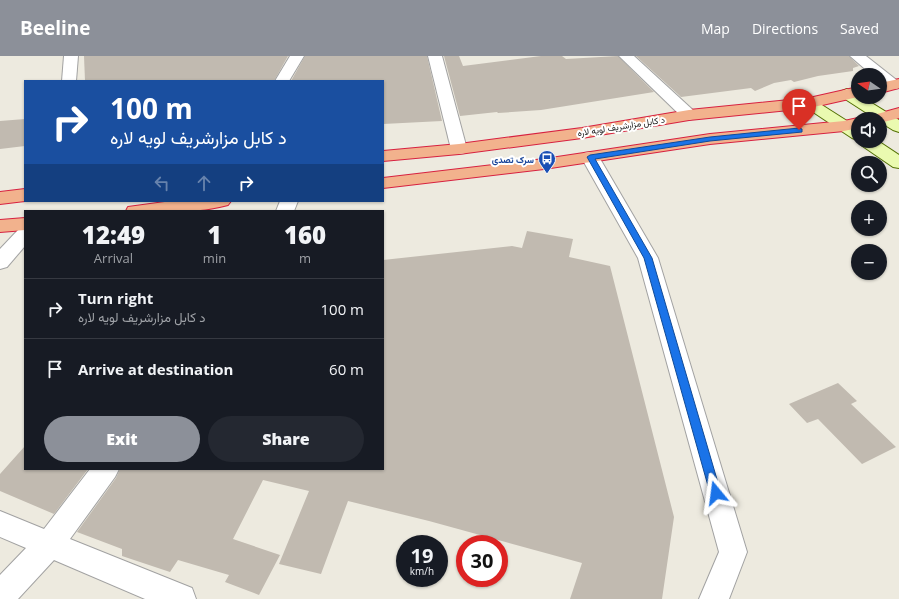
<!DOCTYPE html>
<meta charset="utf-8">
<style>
:root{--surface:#171b24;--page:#242831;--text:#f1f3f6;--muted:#9ea1a6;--line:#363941;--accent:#8c9099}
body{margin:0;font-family:"Open Sans",Vazirmatn,sans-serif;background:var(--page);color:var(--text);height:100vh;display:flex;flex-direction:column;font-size:15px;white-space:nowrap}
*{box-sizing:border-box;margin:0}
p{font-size:13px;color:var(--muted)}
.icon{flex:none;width:22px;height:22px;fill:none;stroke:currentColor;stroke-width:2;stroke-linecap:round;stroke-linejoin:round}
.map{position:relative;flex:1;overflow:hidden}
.side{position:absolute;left:24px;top:154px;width:360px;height:260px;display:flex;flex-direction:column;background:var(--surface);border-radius:0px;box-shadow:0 1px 3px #0004}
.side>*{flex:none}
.guide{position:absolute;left:24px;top:24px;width:360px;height:122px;border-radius:0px;box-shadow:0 1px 3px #0004;background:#1a4fa0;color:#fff;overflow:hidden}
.needle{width:26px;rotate:283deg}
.tools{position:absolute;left:851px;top:12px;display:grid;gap:8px}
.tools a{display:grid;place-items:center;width:36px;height:36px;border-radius:50%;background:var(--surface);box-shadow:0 1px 3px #0004;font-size:20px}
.speed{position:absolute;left:396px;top:479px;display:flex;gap:8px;font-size:20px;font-weight:700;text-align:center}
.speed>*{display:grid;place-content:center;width:52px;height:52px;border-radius:50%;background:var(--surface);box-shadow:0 1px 3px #0004;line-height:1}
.speed small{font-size:10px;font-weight:400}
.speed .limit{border:6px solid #d22;background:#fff;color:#111}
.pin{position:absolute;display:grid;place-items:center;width:34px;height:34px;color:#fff;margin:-41px -17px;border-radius:50% 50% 50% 0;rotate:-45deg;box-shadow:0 0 4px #0007}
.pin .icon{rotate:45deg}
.me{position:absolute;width:44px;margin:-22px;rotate:344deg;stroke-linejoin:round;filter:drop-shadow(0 0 3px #0008)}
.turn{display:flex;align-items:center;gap:14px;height:84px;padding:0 20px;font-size:18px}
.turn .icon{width:52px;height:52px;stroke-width:2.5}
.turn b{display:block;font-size:28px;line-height:34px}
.lanes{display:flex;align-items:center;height:38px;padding:0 20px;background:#0003;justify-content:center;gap:20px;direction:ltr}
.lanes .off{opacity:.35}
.eta{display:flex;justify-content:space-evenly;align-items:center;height:68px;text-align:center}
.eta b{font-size:24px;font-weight:800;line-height:28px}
.primary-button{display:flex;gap:8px;margin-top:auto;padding:8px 20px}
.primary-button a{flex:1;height:46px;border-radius:24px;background:var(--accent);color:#fff;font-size:16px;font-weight:800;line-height:46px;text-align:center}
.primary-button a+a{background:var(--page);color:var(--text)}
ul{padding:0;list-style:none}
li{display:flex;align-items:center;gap:12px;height:60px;padding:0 20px;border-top:1px solid var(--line)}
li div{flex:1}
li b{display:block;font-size:15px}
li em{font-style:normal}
header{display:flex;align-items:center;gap:24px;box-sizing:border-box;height:56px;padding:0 20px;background:var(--accent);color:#fff}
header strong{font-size:19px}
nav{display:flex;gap:22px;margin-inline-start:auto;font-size:14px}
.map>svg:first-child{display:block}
</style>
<header>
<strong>Beeline</strong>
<nav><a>Map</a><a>Directions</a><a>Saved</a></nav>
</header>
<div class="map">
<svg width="899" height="543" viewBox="0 0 899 543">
<rect width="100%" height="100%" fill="#edeadf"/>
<g fill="#c1bab0">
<path d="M84 0H288L274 25H85Z"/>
<path d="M305 0H427L442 65 383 68V25H291Z"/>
<path d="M444 0H459L463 10 541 0H562L566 3 618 0 654 36 541 54 498 57 497 56 460 60Z"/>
<path d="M636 0H849L859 10 853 12V15L818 20 794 26 791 24 774 27 755 35 751 32 681 41Z"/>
<path d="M25 63V90L0 93V65Z"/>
<path d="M527 175 573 183 569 201 610 210 674 461 662 543H570L582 507 429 465 348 445 321 518 279 508 309 435 263 424 233 483 280 499 259 539 225 526 229 519 178 504 170 516 122 500V493L77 476 116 422 120 413H383V204L512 190 522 192Z"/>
<path d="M838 327 857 345 851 348 896 391 862 408 818 363 807 367 789 348Z"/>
<path d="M25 390V413H88L54 458 0 435V418Z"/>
</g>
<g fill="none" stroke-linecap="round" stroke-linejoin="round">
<defs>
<g id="minor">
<path d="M64 0H78L76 25H62Z"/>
<path d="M290 0H304L289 25H275Z"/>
<path d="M428 0H442L467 93 465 97 459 98 453 97 451 93Z"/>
<path d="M619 0H634L695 56 697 59 695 62 689 64 683 62Z"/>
<path d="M850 0H866L899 26V32C890 34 886 30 880 25V19H872Z"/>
<path d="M590 96 596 97 599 101 658 202 747 496 729 543H699L719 496 638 202 581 101 584 97Z"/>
<path d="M280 145H298L294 155H276Z"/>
<path d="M25 172V190L7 211 0 213V193L18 174Z"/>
<path d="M90 413H119L115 421 70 483 192 532 196 543H145L54 504 18 543H0V519L26 492 0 481V455L44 473Z"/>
</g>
<g id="secondary">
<path d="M847 33 858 38V41H862L899 64V76L893 74 880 66V63H876L842 41 839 38 842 35Z"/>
<path d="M809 42 814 44 858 72V84L852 82 804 50 801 47 804 44Z"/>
<path d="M859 85H878L899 99V112L893 111 861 89Z"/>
</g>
<g id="trunk">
<path d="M899 23V32L880 37V27Z"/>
<path d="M858 31V41L809 52 689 64 582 82 459 98 383 105V95L459 88 582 72 689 54 809 42Z"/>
<path d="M899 52V62L880 67V63H868L870 60Z"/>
<path d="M858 62 861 63H858V72L844 75 710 88 544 113 383 132V122L544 103 710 78 844 65Z"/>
<path d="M25 133V145L0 148V136Z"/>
<path d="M172 145H231L228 149C195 158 160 155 126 155L128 151Z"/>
<path d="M25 162V174L0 176V164Z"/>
</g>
</defs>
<use href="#minor" stroke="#a2a2a2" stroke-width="2"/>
<use href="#secondary" stroke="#527003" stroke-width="2"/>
<use href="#trunk" stroke="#d72140" stroke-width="2"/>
<use href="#minor" fill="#fff" fill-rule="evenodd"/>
<use href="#secondary" fill="#eafab0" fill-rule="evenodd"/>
<use href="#trunk" fill="#f2b28d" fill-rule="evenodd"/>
</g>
<path fill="#1a73e8" stroke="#114b97" d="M799 72 802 73V76L710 85 595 103 652 202 721 437 720 440 716 442 712 440 710 437 644 202 587 101 590 99 710 81Z"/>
<defs>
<symbol id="bus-pin" viewBox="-11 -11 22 30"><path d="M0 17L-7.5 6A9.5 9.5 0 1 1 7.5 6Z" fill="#1a4fb4" stroke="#fff"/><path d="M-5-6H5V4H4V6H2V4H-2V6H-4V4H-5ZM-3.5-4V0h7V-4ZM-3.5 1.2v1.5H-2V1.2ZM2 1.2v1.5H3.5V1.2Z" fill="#fff"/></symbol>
</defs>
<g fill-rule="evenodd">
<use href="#bus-pin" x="537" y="93" width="20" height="27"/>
</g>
<g text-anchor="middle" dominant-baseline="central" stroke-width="4" stroke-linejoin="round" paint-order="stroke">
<g font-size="9" fill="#1b1b1b" stroke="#fff">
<text transform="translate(621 70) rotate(-9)">د کابل مزارشریف لویه لاره</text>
</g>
<g font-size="9" font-weight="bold" fill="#164399" stroke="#fff" text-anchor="end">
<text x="534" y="103">سرک تصدی</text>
</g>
</g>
</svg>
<div class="tools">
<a><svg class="needle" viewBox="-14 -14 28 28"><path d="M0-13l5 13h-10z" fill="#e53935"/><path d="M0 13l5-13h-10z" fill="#9ea1a6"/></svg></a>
<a><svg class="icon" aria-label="sound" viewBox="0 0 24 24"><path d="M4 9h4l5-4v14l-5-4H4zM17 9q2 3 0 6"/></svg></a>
<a><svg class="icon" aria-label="search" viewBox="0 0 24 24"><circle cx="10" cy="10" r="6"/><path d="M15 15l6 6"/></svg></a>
<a>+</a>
<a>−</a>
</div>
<div class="speed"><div>19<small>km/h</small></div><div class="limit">30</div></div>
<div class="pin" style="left:799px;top:74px;background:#d93025"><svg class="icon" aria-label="arrive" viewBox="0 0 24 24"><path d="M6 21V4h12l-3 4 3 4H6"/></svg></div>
<svg class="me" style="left:716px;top:437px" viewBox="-20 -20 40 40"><path d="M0-17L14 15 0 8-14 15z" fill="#1a73e8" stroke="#fff" stroke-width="4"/></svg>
<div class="guide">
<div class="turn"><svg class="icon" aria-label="right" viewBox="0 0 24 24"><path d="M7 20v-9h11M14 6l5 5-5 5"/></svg><div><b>100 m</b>د کابل مزارشریف لویه لاره</div></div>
<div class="lanes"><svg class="icon off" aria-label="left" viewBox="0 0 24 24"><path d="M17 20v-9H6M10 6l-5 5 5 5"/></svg><svg class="icon off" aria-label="ahead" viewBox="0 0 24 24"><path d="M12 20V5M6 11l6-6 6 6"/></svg><svg class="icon" aria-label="right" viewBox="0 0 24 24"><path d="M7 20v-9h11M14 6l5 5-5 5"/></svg></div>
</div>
<section class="side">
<div class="eta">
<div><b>12:49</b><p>Arrival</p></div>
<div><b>1</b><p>min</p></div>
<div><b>160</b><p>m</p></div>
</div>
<ul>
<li><svg class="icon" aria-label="right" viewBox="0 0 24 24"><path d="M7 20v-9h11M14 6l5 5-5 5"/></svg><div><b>Turn right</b><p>د کابل مزارشریف لویه لاره</p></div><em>100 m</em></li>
<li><svg class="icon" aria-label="arrive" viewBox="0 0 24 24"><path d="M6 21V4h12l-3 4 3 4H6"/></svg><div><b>Arrive at destination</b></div><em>60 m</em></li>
</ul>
<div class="primary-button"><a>Exit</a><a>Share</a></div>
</section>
</div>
